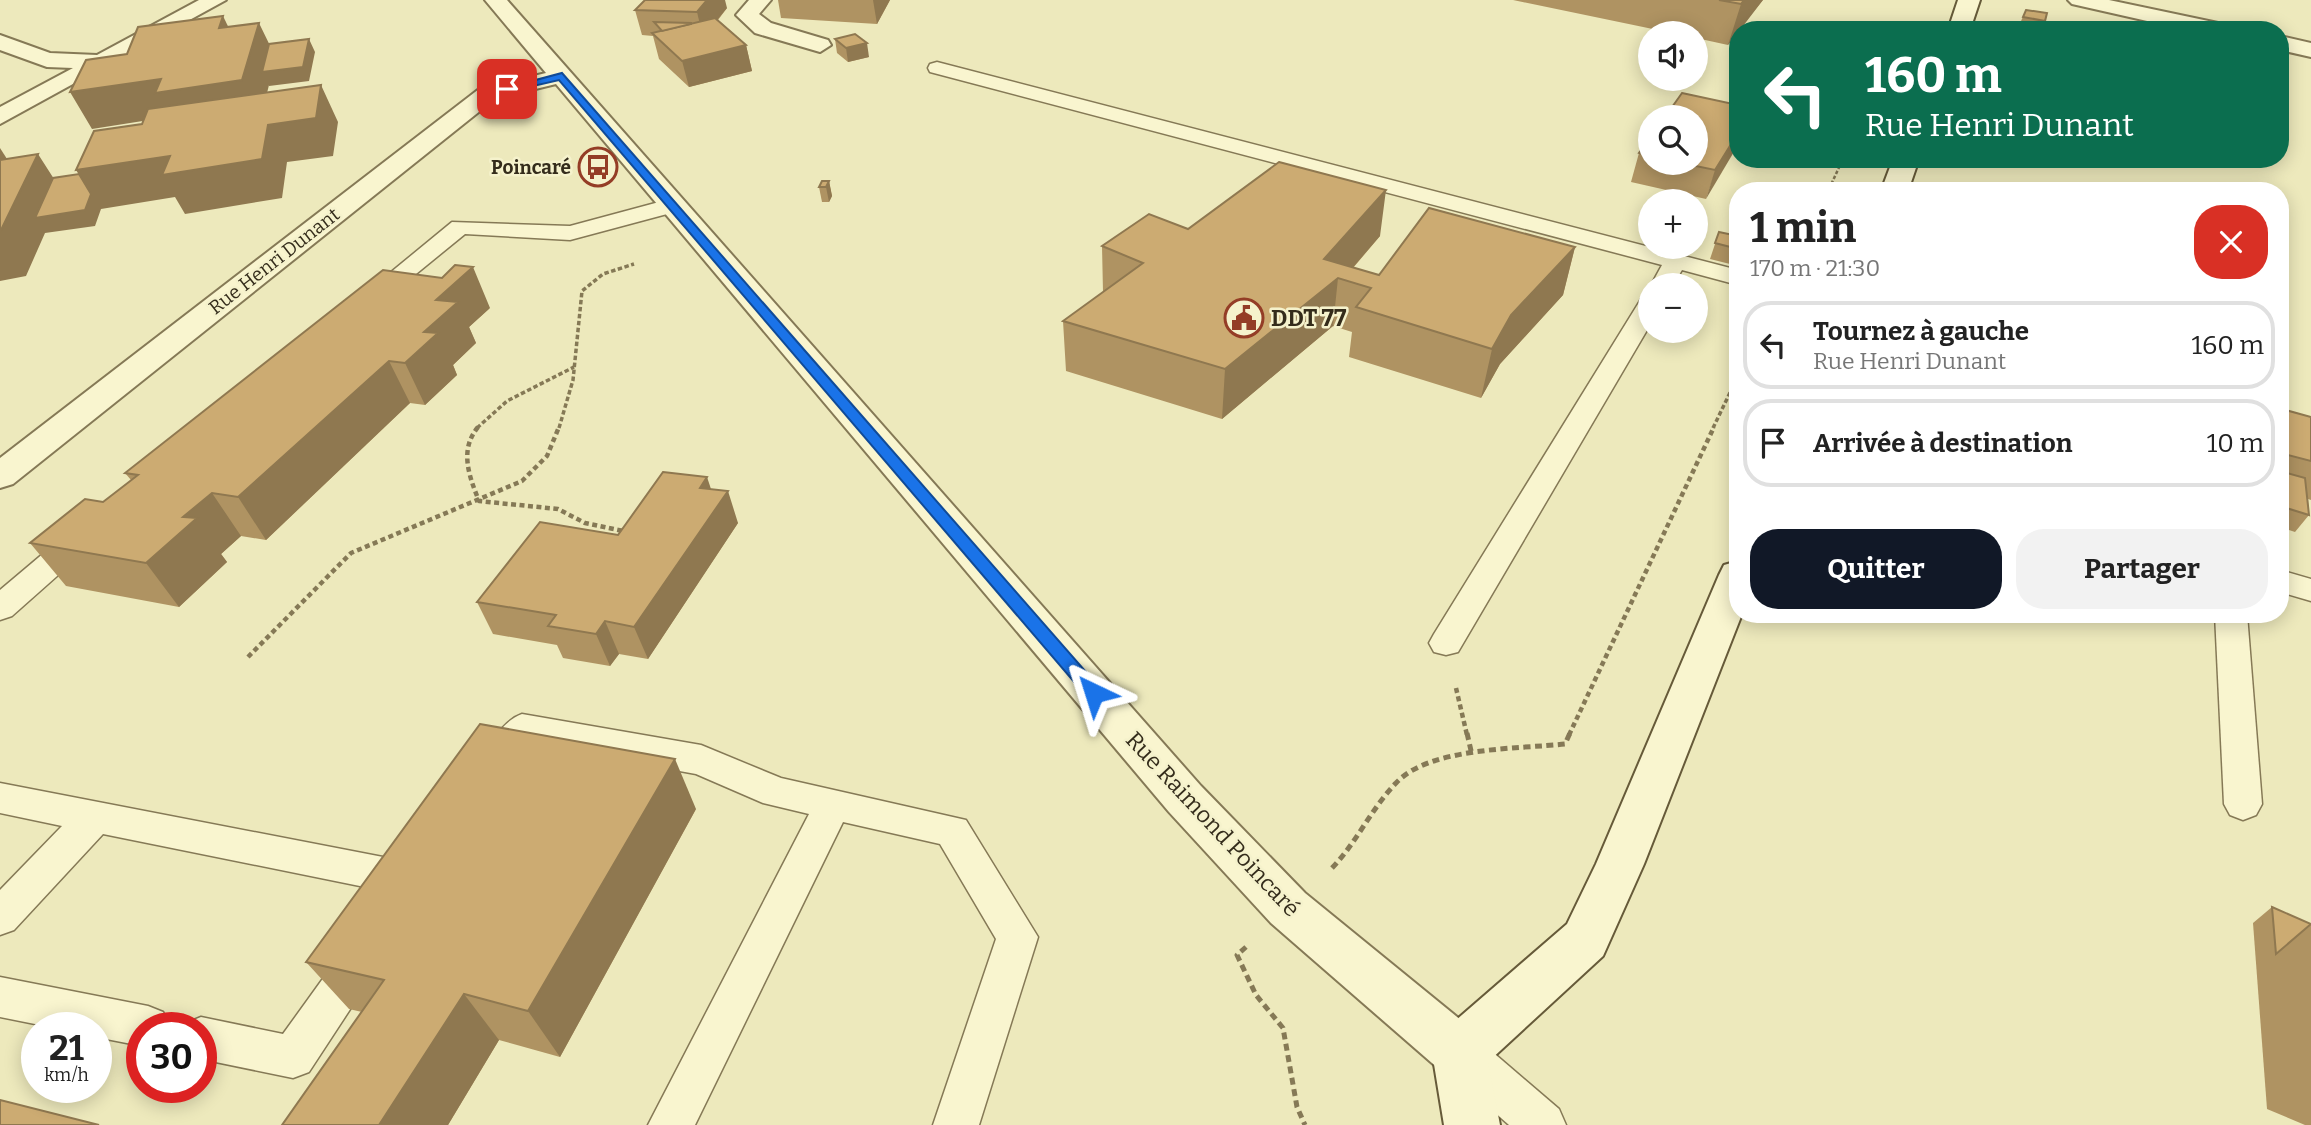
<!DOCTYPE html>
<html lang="fr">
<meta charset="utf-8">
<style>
:root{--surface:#fff;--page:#f2f2f2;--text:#222;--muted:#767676;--line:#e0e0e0;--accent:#111827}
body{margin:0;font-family:Bitter,serif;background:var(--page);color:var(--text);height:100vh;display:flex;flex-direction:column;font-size:26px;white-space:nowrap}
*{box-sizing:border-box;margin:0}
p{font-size:23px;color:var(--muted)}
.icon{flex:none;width:38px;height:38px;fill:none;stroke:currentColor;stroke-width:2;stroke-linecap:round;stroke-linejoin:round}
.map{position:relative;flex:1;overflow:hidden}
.sheet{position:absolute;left:1729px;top:182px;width:560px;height:441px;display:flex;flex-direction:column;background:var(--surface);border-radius:28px;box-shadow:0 4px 18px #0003}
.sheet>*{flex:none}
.hud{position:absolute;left:1729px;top:21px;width:560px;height:147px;border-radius:28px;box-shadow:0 4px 18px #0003;background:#0b6e4f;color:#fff;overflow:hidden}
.controls{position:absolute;left:1638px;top:21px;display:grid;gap:14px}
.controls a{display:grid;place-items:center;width:70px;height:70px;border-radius:50%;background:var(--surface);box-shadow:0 4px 18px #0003;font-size:35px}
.speed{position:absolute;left:21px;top:1012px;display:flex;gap:14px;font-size:35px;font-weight:700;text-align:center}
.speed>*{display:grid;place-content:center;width:91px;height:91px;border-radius:50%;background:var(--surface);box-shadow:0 4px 18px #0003;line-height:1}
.speed small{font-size:18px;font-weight:400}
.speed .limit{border:10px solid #d22;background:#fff;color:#111}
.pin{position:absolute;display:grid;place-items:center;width:60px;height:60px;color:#fff;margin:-30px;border-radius:14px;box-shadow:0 4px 10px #0006}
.me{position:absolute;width:77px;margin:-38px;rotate:319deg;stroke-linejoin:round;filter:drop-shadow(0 0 5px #0008)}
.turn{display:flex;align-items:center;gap:24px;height:147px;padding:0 21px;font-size:32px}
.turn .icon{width:91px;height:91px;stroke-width:2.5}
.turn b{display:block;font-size:49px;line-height:60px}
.round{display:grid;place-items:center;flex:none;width:74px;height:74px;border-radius:28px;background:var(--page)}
.headline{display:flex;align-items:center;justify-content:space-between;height:119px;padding:0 21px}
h1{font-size:42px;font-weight:700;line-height:52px}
.button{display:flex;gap:14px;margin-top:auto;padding:14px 21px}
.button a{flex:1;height:80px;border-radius:28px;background:var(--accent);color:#fff;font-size:28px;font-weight:700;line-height:80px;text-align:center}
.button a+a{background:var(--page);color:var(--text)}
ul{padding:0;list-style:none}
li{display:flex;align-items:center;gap:21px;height:88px;margin:0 14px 10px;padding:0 7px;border:4px solid var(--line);border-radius:28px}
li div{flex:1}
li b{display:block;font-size:26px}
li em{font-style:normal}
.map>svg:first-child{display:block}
</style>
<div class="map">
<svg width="2311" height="1125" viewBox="0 0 2311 1125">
<rect width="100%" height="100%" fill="#ede9bc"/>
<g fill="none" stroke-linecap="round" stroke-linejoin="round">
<defs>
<g id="lane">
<path d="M937 62 1738 270V285L1682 270 1673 285 1650 287 1662 265 930 72 928 68 930 64Z"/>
<path d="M674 198 682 200 685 205 682 210 570 240 465 234 378 305H360L357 300 452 222 570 226Z"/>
<path d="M1650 297V325L1458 652 1446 655 1434 652 1429 643 1434 634 1638 304 1641 299Z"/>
<path d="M81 527 92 531 96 538 92 545 12 616 0 620V590L70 531Z"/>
<path d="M2280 570 2311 579V601L2280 592Z"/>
<path d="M2215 614H2247L2262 804 2256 815 2243 820 2230 815 2224 804Z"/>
<path d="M522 714 701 745 781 778 966 820 1038 937 979 1125H933L996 939 940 844 843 822 695 1125H648L809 814 763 803 696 774 531 744C518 764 511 784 484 775L479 765C488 746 502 721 522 714Z"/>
<path d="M0 783 414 863 428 868 434 880 428 892 414 897 103 834 14 930 0 935V890L62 826 0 813Z"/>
<path d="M360 943 375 948 381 962 309 1072 293 1078 201 1059V1027H184L186 1023 201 1017 283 1034 345 948Z"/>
<path d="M0 977 148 1006 163 1012 170 1027H142V1046L96 1037V1027H50L0 1017Z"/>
<path d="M1459 1031 1475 1037 1559 1109 1566 1125H1509L1443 1067 1437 1052 1443 1037Z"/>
</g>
<g id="street">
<path d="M199 0H226L0 124V107L73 68 47 67 0 50V35L50 53 97 55Z"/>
<path d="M485 0H507L1201 786 1305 893 1478 1034 1486 1052 1478 1070 1459 1078 1440 1070 1271 923 1169 812 556 84 495 99 13 484 0 488V458L479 89 546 73Z"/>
<path d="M749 0H771L759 14 771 23 828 40 831 45 820 52 755 33 736 15Z"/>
<path d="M2068 0H2109L2218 23 2229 30H2187L2072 4Z"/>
<path d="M2280 36 2311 43V57L2280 50Z"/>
</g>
<g id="secondary">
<path d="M1958 0H1980L1970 30H1948Z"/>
<path d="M1893 159H1919L1908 191H1881Z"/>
<path d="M1738 561V614H1742L1644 864 1603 956 1488 1062 1500 1125H1444L1432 1052 1440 1034 1567 924 1596 864 1719 575 1724 565Z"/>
</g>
</defs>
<use href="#lane" stroke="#857956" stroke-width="3"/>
<use href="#street" stroke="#857956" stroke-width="4"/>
<use href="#secondary" stroke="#665a39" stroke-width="4"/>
<path stroke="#857956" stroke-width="2.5" stroke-dasharray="3.5 2" stroke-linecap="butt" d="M1829 189 1843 159"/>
<g stroke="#857956" stroke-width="3.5" stroke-dasharray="4.5 2.5" stroke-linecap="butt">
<path d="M1828 191 1830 187"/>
<path d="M477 428 507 401 574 367"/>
<path d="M559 428 573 380 582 291 603 274 634 264"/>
<path d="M1713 428 1738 376"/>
</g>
<g stroke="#857956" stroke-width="4.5" stroke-dasharray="5 3.5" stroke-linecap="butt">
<path d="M478 427C459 450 469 476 479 501L558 509 585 523 623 531"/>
<path d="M248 657 351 553 522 481 547 456 559 427"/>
<path d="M1456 688 1467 735"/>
<path d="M1569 735 1714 427"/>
</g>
<g stroke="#857956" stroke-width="5" stroke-dasharray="7 4.5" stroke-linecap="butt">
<path d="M1467 733 1472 755"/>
<path d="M1332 868C1357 842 1371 809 1396 783 1429 747 1518 749 1565 744L1570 733"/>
<path d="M1246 947 1237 955 1256 995 1283 1028 1297 1107 1305 1125"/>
</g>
<use href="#lane" fill="#f9f5cf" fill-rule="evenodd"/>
<use href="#street" fill="#f9f5cf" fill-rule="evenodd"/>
<use href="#secondary" fill="#f9f5cf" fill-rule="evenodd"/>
</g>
<g fill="#af9362">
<path d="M778 0H890L877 24 781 18Z"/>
<path d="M1513 0H1763L1738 30V33L1728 45 1696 38V33H1672Z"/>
<path d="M727 8 718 20 746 45 752 71 689 87 659 59 653 36 642 35 635 10Z"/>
<path d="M2026 10 2045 21 2041 30H2017Z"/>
<path d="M835 39 869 57 848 62 837 53Z"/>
<path d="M1738 105 1706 199 1631 182 1639 153 1650 138V163H1696Z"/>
<path d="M829 181 832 196 829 202H822L819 187Z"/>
<path d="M1188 229 1380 236 1353 268 1379 275 1575 247 1563 295 1500 364 1481 398 1349 357 1352 332 1333 326 1222 419 1066 371 1063 321 1103 292 1102 246Z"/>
<path d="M1719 232 1738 236V266L1710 259Z"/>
<path d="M490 308 469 327 476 343 453 365 457 375 425 405 410 403 266 540 241 536 221 554 227 562 179 607 66 586 30 543 103 502 131 480 125 473Z"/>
<path d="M2282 409 2311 417V500L2308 499 2309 515 2295 532 2280 527V412Z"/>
<path d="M711 489 738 523 648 659 619 654 610 666 563 658 557 645 493 634 477 602Z"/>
<path d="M696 809 560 1057 499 1040 448 1125H282L362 1012 349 1009 306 962Z"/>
<path d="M2272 907 2311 924V1125H2305L2267 1109 2253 923Z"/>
</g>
<g fill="#8f7850">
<path d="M707 0H725L727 8 703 37 697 12Z"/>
<path d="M873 0H890L877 24Z"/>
<path d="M1744 0H1763L1740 30H1738V33L1728 45 1741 4Z"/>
<path d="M223 16 240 51 219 28Z"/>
<path d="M259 23 276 58 309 39 315 52 309 81 269 86V85L261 117H168L92 129 70 92Z"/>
<path d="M867 43 869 57 848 62 846 48Z"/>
<path d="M746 45 752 71 689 87 682 61Z"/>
<path d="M321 85 338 122 333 156 287 162 282 198 185 214 175 197 101 209 95 226 45 233 26 276 0 281V232L38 154 63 193 91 194 76 170 268 125Z"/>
<path d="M1738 133V145L1706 199 1715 170Z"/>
<path d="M0 148 23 184 0 178Z"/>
<path d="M829 181 832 196 829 202 826 187Z"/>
<path d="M1386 190 1380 236 1343 279 1338 278 1333 326 1222 419 1225 369Z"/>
<path d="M1575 247 1563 295 1500 364 1481 398 1492 349 1511 315Z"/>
<path d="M473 267 490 308 469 327 476 343 453 365 457 375 425 405 405 363 424 332 436 300Z"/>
<path d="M389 361 410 403 266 540 238 497Z"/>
<path d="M707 477 717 507 728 491 738 523 648 659 634 627 700 488Z"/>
<path d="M212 493 241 536 221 554 227 562 179 607 146 563 183 517Z"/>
<path d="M605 621 619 654 610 666 596 634Z"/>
<path d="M675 759 696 809 560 1057 528 1011Z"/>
<path d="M464 994 499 1040 448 1125H379Z"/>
</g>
<g fill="#ccab72" stroke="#8f7850" stroke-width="2">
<path d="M645 0H707L697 12 635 10Z"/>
<path d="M1719 0H1744L1741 4Z"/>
<path d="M2026 10 2047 13 2045 21 2023 17Z"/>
<path d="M223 16 219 28 259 23 242 80 155 93 161 79 70 92 86 60 127 54 138 27Z"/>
<path d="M715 18 746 45 682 61 652 33Z"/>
<path d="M654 22 691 23V24L662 31Z"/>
<path d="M855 34 867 43 846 48 835 39Z"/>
<path d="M309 39 303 67 262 72 269 44Z"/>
<path d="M321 85 316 118 268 125 262 159 162 175 170 156 76 170 94 131 142 124 148 109Z"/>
<path d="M1682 93 1738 105V133L1715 170 1681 163H1696V117H1665Z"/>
<path d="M1650 138V156L1639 153Z"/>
<path d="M38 154 0 232V160Z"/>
<path d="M1279 162 1386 190 1324 259 1379 275 1429 208 1575 247 1511 315 1492 349 1356 307 1371 288 1338 278 1225 369 1063 321 1143 263 1102 246 1149 214 1188 229Z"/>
<path d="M79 174 91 194 85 210 35 218 53 178Z"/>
<path d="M822 181H829L826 187H819Z"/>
<path d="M1719 232 1738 236V249L1715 243Z"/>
<path d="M455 265 473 267 436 300 458 302 424 332 438 333 405 363 389 361 238 497 212 493 183 517 197 518 146 563 30 543 85 499 103 502 138 475 125 473 383 270 442 278Z"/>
<path d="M2282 409 2311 417V461L2280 453V422L2284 423Z"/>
<path d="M2280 471 2305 478 2309 515 2280 506Z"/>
<path d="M663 472 707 477 700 488 728 491 634 627 605 621 596 634 548 626 556 615 477 602 540 522 618 535Z"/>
<path d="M480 724 675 759 528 1011 464 994 379 1125H282L384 980 306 962Z"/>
<path d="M2272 907 2311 924 2276 954Z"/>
<path d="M0 1100 99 1125H0Z"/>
</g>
<path fill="#1a73e8" stroke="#114b97" stroke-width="2" d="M562 73 1100 688 1102 693 1100 697H1087L559 80 507 92 502 89Z"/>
<defs>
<symbol id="bus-ring" viewBox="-11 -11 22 22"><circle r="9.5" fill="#f5f2cc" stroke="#943d26" stroke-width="1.5"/><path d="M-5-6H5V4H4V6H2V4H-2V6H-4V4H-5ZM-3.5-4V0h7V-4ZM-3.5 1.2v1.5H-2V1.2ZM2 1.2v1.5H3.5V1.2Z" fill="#943d26"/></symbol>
<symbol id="civic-ring" viewBox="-11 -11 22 22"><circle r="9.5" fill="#f5f2cc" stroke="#943d26" stroke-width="1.5"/><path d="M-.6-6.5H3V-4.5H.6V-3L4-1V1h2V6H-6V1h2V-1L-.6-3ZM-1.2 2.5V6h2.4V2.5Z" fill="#943d26"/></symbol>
</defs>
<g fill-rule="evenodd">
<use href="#bus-ring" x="576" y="145" width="44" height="44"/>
<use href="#civic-ring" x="1222" y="296" width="44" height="44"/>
</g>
<g text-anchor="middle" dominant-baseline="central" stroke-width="5" stroke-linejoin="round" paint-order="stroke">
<g font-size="19" font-weight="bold" fill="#342c1b" stroke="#f5f2cc" text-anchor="end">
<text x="571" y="167">Poincaré</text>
</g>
<g font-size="19" fill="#342c1b" stroke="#f5f2cc">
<text transform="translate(274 261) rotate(-38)">Rue Henri Dunant</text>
</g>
<g font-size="23" font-weight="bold" fill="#342c1b" stroke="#f5f2cc" text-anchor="start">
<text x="1271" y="318">DDT 77</text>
</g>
<g font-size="23" fill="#342c1b" stroke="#f5f2cc">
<text transform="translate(1213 824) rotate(47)">Rue Raimond Poincaré</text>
</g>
</g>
</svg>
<div class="controls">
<a><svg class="icon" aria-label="sound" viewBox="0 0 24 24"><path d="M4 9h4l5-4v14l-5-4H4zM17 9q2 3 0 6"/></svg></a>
<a><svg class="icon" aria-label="search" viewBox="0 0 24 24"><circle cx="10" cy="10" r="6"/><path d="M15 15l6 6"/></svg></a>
<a>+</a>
<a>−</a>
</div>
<div class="speed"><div>21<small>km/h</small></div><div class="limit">30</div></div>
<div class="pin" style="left:507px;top:89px;background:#d93025"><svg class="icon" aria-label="arrive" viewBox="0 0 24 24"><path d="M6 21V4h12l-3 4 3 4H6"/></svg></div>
<svg class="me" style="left:1094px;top:693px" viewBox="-20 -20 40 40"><path d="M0-17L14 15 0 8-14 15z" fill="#1a73e8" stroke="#fff" stroke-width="4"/></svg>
<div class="hud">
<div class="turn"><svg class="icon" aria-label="left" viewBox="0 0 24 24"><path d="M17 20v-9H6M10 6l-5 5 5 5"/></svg><div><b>160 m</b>Rue Henri Dunant</div></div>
</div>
<section class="sheet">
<div class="headline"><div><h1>1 min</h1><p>170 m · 21:30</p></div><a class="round" style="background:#d93025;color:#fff"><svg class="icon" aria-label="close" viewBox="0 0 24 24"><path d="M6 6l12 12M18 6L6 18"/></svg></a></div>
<ul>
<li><svg class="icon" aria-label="left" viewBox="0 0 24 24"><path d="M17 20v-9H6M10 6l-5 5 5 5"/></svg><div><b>Tournez à gauche</b><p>Rue Henri Dunant</p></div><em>160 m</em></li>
<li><svg class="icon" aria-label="arrive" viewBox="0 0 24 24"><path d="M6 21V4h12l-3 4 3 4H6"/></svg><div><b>Arrivée à destination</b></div><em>10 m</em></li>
</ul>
<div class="button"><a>Quitter</a><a>Partager</a></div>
</section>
</div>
